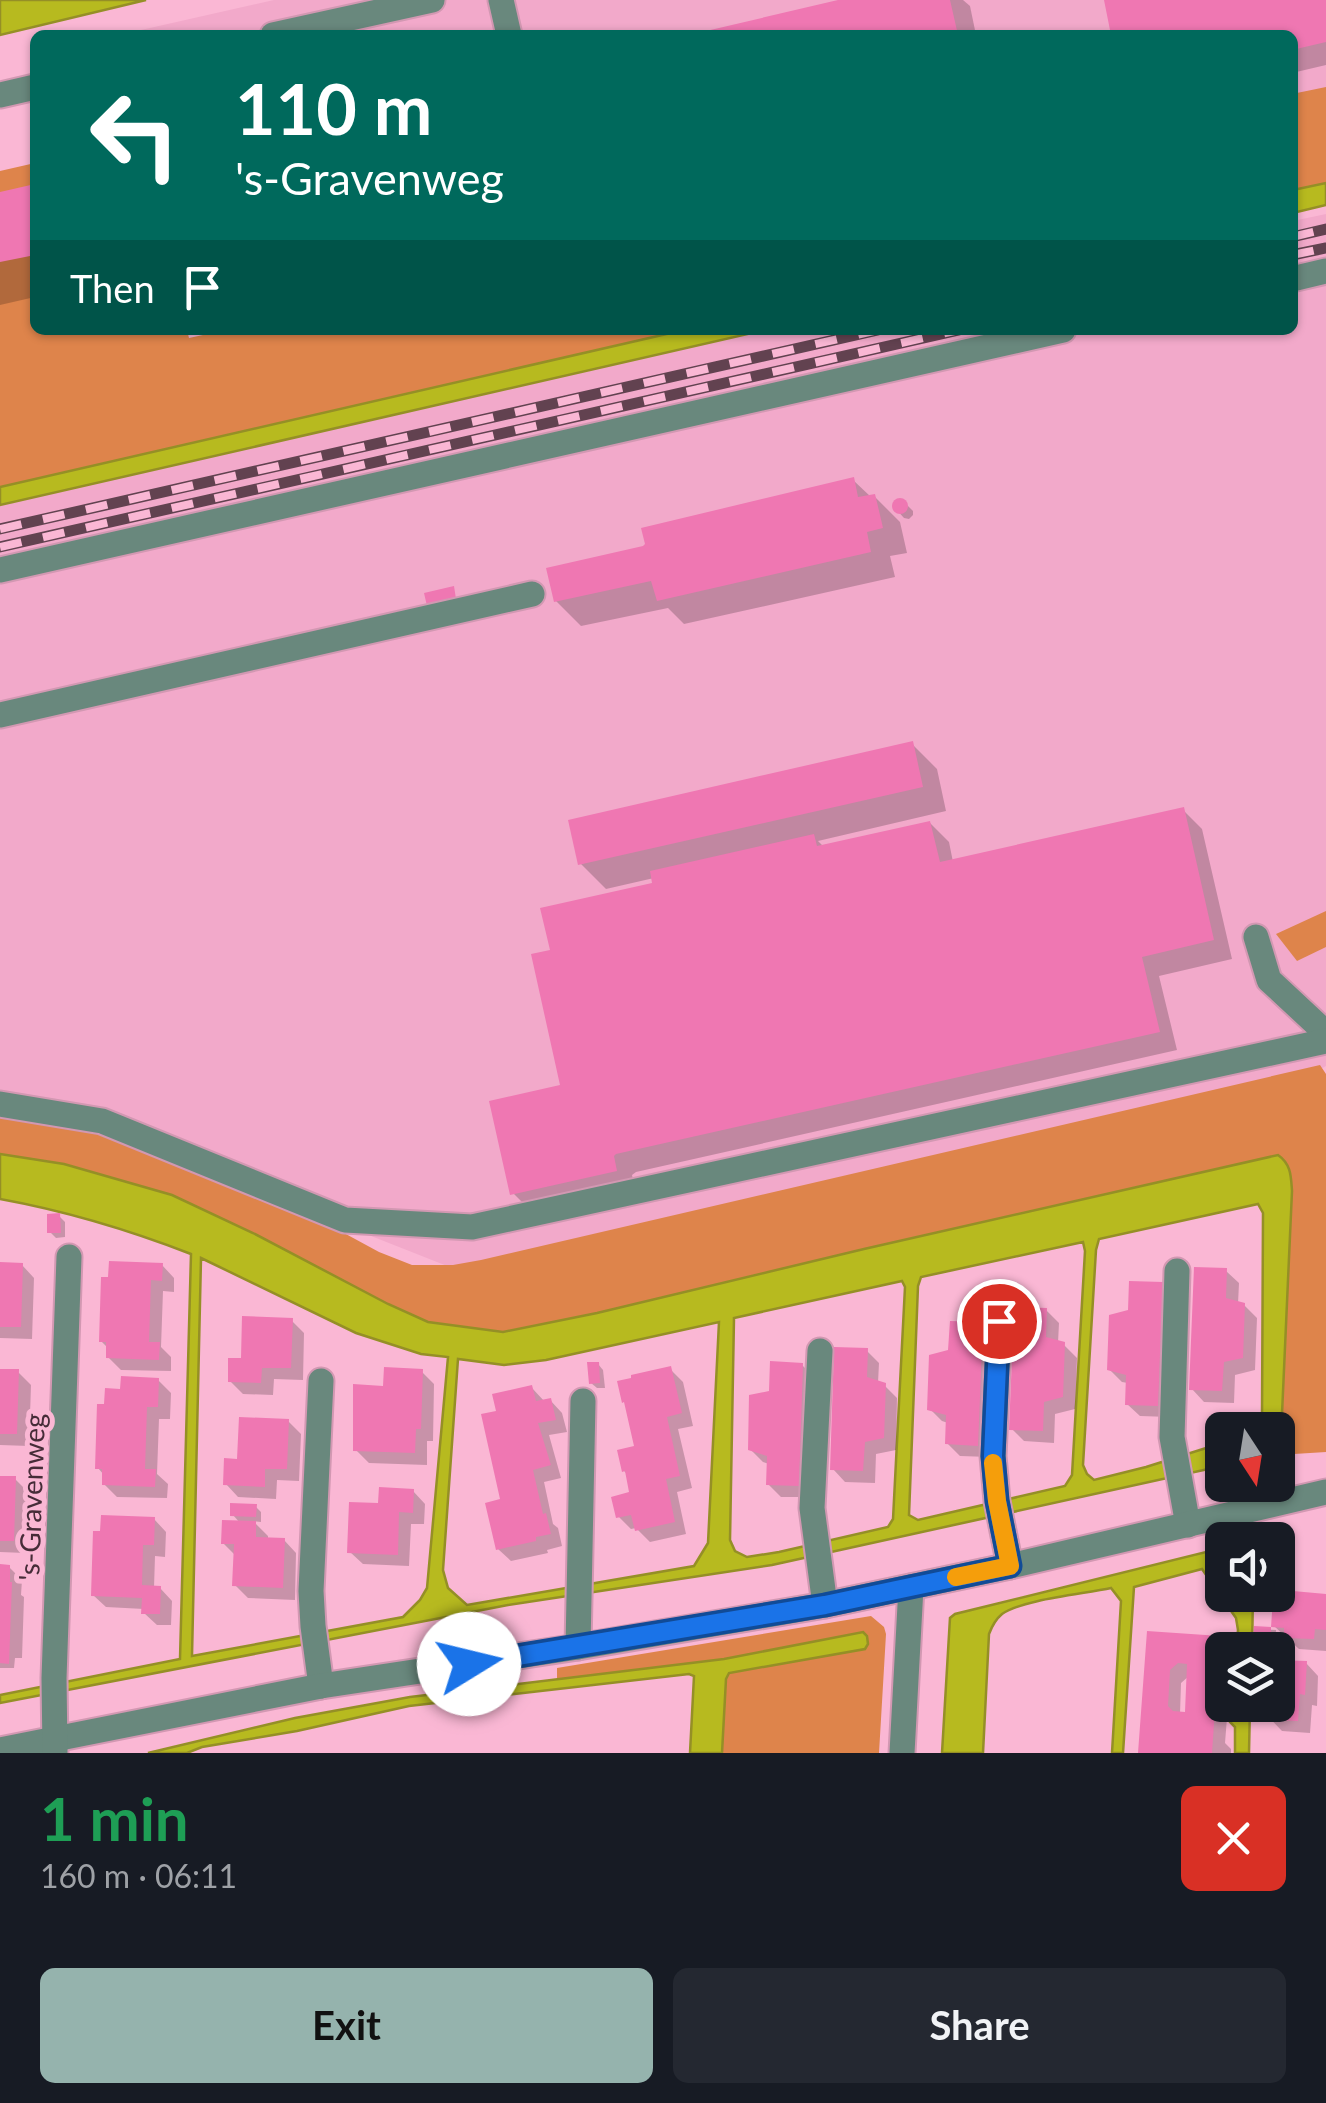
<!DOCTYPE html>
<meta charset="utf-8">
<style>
:root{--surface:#171b24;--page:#242831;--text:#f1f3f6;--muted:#9ea1a6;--accent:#95b3ad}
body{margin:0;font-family:Lato,sans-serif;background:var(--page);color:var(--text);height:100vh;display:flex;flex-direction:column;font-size:38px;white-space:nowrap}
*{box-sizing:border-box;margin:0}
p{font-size:32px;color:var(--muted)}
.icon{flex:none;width:55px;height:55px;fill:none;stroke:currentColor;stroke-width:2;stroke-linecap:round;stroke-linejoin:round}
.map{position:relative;height:1753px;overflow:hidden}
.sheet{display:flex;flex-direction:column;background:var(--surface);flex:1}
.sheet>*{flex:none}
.banner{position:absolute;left:30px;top:30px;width:1268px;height:305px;border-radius:15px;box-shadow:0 2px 8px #0004;background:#00695c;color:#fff;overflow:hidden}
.needle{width:65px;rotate:168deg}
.controls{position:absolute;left:1205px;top:1412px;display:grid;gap:20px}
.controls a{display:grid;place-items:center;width:90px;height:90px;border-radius:15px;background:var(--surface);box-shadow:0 2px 8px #0004;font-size:50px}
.pin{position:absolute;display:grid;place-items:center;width:85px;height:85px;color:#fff;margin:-42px;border:5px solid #fff;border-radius:50%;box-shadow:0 2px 10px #0007}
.me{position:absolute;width:110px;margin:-55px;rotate:81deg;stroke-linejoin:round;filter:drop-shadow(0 0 8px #0008)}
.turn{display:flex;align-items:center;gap:35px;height:210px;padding:0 40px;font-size:45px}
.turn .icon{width:130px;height:130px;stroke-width:2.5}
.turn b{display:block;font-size:70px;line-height:85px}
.then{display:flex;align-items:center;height:95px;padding:0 40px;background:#0003;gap:20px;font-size:38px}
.round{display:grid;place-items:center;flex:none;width:105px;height:105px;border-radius:15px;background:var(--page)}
.summary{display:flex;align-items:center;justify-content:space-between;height:170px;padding:0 40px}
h1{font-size:60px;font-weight:700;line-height:75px;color:#1e9e55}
.cta{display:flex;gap:20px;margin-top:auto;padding:20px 40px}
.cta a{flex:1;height:115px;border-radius:15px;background:var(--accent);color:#111;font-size:40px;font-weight:700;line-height:115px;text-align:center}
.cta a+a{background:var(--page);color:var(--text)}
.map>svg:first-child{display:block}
</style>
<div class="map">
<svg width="1326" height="1753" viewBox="0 0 1326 1753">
<rect width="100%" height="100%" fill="#fab7d4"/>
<g fill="#f2a9ca">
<path d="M274 0H1326V92L1293 99 1292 35H119Z"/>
<path d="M1326 214V1066L1278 1094 475 1277 24 1099 0 1098V505L765 330H1292L1293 221Z"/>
</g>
<g fill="#de844b">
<path d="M1326 87V183L1293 190 1292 94Z"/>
<path d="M35 163V330H187L189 338 226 330H684L0 487V171Z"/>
<path d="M1326 911V947L1297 961 1276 934Z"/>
<path d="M1320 1065 1326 1074V1452L1278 1455V1440L1282 1414 1292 1191 597 1313 503 1332 429 1322 388 1304 253 1233 172 1195 64 1164 0 1154V1102L163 1147 320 1220 379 1252 412 1265H453L481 1260Z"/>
<path d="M871 1616 884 1627 886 1634 879 1753H722L726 1679 729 1673 865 1649 863 1632 724 1659 557 1680V1668Z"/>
</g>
<g fill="#b7ba1f" stroke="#958f26" stroke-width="2.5" fill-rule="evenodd">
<path d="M0 0H146L0 35Z"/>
<path d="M1326 183V205L1293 213V190Z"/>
<path d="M684 330H765L0 505V487Z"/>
<path d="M0 1154 64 1164 172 1195 253 1233 388 1304 428 1322 503 1332 597 1313 864 1249 1278 1155C1291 1164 1291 1176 1292 1191L1282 1414 1278 1439V1430H1257L1262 1419 1263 1213 1258 1204 1099 1239 1096 1250 1083 1465 1087 1474 1094 1480 1146 1467 1222 1443V1466L772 1565 508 1605 0 1703V1695L180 1659 191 1254C129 1230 66 1211 0 1199ZM1083 1242 1085 1251 1072 1475 1065 1486 918 1520 909 1515 918 1286 921 1277ZM201 1258 356 1333 421 1354 448 1357 427 1588 420 1600 403 1617 192 1656ZM902 1281 905 1287 893 1519 888 1527 779 1552 747 1557 735 1551 730 1540 734 1318ZM719 1322 708 1543 694 1566 467 1605 448 1588 443 1570 458 1359 504 1365 546 1360Z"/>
<path d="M1222 1548V1595H1253L1252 1650H1236L1238 1630 1236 1618 1202 1569 1134 1587 1123 1753H1112L1121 1601 1111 1588C1084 1594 1024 1599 1002 1614 996 1619 992 1626 989 1634L983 1753H942L950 1618 955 1614Z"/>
<path d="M863 1632 867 1636 868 1644 865 1649 729 1673 726 1679 722 1753H690L694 1676 689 1674 409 1706 297 1731 202 1747 187 1753H148L295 1718 410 1697 724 1659Z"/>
<path d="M1231 1705H1250L1249 1753H1235V1727L1230 1722Z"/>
</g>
<g fill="#0003" fill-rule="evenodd">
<path d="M850 0H963L970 6 976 35H694Z"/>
<path d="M1106 0H1326V65L1292 73V35H1114Z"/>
<path d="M35 186V297L0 305V194Z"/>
<path d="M853 480 871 497H875L900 522 907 553 890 556 895 577 684 624 668 608 581 626 556 601 645 548Z"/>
<path d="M898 501H903L913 511V515L909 519 904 518 895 508Z"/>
<path d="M912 744 937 769 946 811 818 841 824 847 930 823 949 842 953 862 1183 810 1202 829 1232 959 1159 976 1177 1050 636 1172 632 1175 635 1189 532 1212 513 1193 563 1087 552 952 655 885 654 878 606 889 581 864Z"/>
<path d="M59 1216 65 1222V1237L56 1238 50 1232Z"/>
<path d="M0 1264 22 1265 34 1278 32 1339 0 1338Z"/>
<path d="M162 1265 174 1278V1292L163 1291 161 1347 171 1357V1371L121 1370 108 1357V1348L101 1341Z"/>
<path d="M1226 1271 1239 1283 1238 1304 1244 1305 1257 1318 1255 1370 1235 1375 1234 1403 1204 1402 1192 1389Z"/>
<path d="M1162 1285 1174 1298 1170 1417 1140 1416 1127 1404 1128 1383 1122 1382 1109 1369 1131 1312Z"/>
<path d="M1008 1288 1014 1294V1307L998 1306 992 1301Z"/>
<path d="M1046 1310 1059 1323 1058 1343 1064 1345 1077 1358 1075 1409 1055 1414 1054 1443 1024 1441 1012 1429Z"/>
<path d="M292 1321 304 1333 303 1380 274 1379 273 1395 243 1394 230 1381Z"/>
<path d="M982 1324 994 1337 990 1457 960 1456 947 1443 948 1423 942 1421 929 1408 951 1352Z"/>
<path d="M867 1351 879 1363 878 1383 884 1385 897 1398 896 1450 876 1454 875 1483 845 1482 833 1469Z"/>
<path d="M598 1364 603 1370 605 1388H597L591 1383Z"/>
<path d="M802 1365 815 1378 811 1497H781L768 1484 769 1464 763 1462 750 1449 771 1393Z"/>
<path d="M670 1369 683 1382 693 1426 678 1429 692 1488 677 1492 686 1534 650 1542 636 1528 631 1529 619 1517 632 1494 628 1475 624 1471 637 1448Z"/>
<path d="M0 1371 18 1372 31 1385 29 1446 0 1445Z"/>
<path d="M422 1372 434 1384 433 1441H427V1465L369 1463 356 1450 385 1388Z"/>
<path d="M158 1380 171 1393 170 1419H159L157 1474 168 1484 167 1498 117 1497 104 1484V1475L98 1468 106 1407 123 1391Z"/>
<path d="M532 1388 545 1402 550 1400 562 1413 567 1432 549 1435 561 1478 544 1482 553 1524 558 1528 562 1546 547 1550 548 1553 511 1561 498 1549 503 1501 499 1412Z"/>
<path d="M288 1421 301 1434 299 1481 277 1480 276 1499 238 1497 226 1484 239 1462Z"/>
<path d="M0 1478 15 1479 27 1491 25 1553 0 1552Z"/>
<path d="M413 1491 425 1504 424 1524H411L409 1566 363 1564 350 1552 381 1506Z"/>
<path d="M256 1507 261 1512V1522L253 1521 268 1536V1540H284L296 1553 295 1600 248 1598 235 1585 236 1556 223 1543 240 1523 233 1515Z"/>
<path d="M154 1519 166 1532 165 1557 155 1556 154 1588H160L172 1601 171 1625H157L144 1613V1609L106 1607 93 1595Z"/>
<path d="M0 1567H9L22 1580 21 1595 24 1597 22 1658H15L14 1668H0Z"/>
<path d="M1285 1596H1326V1651L1299 1649 1274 1626 1291 1602Z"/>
<path d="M1257 1629 1276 1630 1275 1646 1262 1645 1256 1640Z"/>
<path d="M1149 1633 1219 1638 1231 1650H1222V1705H1228L1225 1743 1231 1749V1753H1141ZM1189 1676 1188 1715 1180 1714 1181 1683Z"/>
<path d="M1278 1662 1306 1663 1318 1676 1317 1706 1312 1705 1310 1733 1282 1731 1258 1706 1278 1705Z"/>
</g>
<g fill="#ef77b2" fill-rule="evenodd">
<path d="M838 0H950L958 35H689Z"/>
<path d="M1104 0H1326V42L1292 50V35H1111Z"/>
<path d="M35 184V255L0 262V192Z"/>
<path d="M854 477 858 497 875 494 880 515 883 528 867 532 871 552 657 601 651 581 554 602 546 568 643 546 645 544 641 528Z"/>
<circle cx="900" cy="506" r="8"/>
<path d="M454 586 456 599 427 606 424 593Z"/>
<path d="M913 741 923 787 578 865 568 820Z"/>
<path d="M1184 807 1214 940 1142 957 1160 1032 616 1154 614 1156 617 1171 510 1195 489 1101 560 1085 531 954 550 950 540 908 652 883 650 871 814 834 817 846 930 821 940 862Z"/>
<path d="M60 1213 61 1233H47V1214Z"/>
<path d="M109 1261 163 1263 162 1281 151 1280 149 1342H160L159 1360 106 1358V1342H99L100 1309 101 1277H108Z"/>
<path d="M0 1262 23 1263 21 1327H0Z"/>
<path d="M1194 1267 1227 1268 1226 1298 1245 1303 1243 1358 1224 1362 1222 1391 1189 1390Z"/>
<path d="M1129 1281 1163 1282 1158 1406 1125 1405 1126 1375 1107 1370 1109 1315 1128 1310Z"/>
<path d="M990 1285 1009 1286V1302H989Z"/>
<path d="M1014 1307 1047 1308 1046 1337 1065 1342 1063 1397 1044 1402 1043 1431 1009 1430Z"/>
<path d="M242 1316 293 1318 291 1368H262L261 1383 228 1382V1358H241Z"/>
<path d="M950 1321 983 1322 978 1446 945 1444 946 1415 927 1410 929 1355 948 1350Z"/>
<path d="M834 1347 868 1348 867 1377 886 1383 884 1438 865 1442 863 1471 830 1470Z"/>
<path d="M770 1361 803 1363 799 1486 766 1485 767 1456 748 1450 749 1395 769 1391Z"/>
<path d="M587 1362H599L600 1383 589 1384Z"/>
<path d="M671 1366 682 1413 667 1417 680 1476 666 1479 675 1522 635 1531 631 1515 616 1518 611 1497 629 1492 625 1471 622 1472 617 1450 634 1446 624 1402 622 1403 617 1381 631 1378V1375Z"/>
<path d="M384 1367 423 1369 421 1429H416L415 1453 353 1451V1384L383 1386Z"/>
<path d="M0 1369H19L17 1434H0Z"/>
<path d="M121 1376 159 1378 158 1407H147L145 1469H156L155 1487 102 1485V1469H95L97 1404H104L105 1388 120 1389Z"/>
<path d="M532 1385 536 1401 551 1398 556 1420 538 1423 551 1465 533 1470 543 1514 546 1513 551 1534 536 1537V1541L496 1550 485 1503 500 1499 481 1414 496 1411 492 1394Z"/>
<path d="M239 1417 289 1419 287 1469H265V1487L223 1485 224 1458 237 1459Z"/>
<path d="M0 1476H16L14 1541H0Z"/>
<path d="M379 1487 414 1489 413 1513 399 1512 398 1555 347 1553 349 1502 378 1503Z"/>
<path d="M230 1503 257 1504 256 1517 230 1516Z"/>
<path d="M101 1515 155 1517 154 1545H143L142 1585 161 1586 160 1614H141L142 1598 91 1596 93 1531H100Z"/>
<path d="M222 1520 256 1521V1537L285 1538 283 1588 232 1586 234 1544H221Z"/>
<path d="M0 1564 10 1565V1582H12L9 1664 0 1663Z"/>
<path d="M1282 1590 1326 1594V1630L1315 1629 1314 1639 1284 1638V1628L1271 1627 1273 1599H1286V1597H1282Z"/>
<path d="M1254 1626 1271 1627V1642L1253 1641Z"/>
<path d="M1147 1631 1220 1636 1212 1753H1138ZM1178 1663 1187 1664 1185 1712 1173 1711 1168 1706 1170 1670Z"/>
<path d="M1278 1660 1307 1661 1305 1695 1300 1694 1298 1721 1267 1720 1268 1705H1278Z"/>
</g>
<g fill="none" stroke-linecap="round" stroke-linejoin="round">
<defs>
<g id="minor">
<path d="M501 0 509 35"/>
<path d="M273 35 432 0"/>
<path d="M0 95 35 87"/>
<path d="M1292 279 1326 271"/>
<path d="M0 570 1063 330"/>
<path d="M0 715 532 594"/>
<path d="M1256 937 1269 980 1326 1033"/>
<path d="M0 1104 102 1121 345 1220 472 1227 1326 1041"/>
<path d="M1177 1271 1172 1437 1188 1525"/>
<path d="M999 1321 993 1456 997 1501 1010 1566"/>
<path d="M820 1351 812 1508 825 1605"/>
<path d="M321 1381 311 1591 313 1626 321 1686"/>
<path d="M578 1647 583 1401"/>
<path d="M0 1750 321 1686 578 1647 825 1605 1010 1566 1326 1492"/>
<path d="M55 1752 54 1678 69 1257"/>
<path d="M902 1753 911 1587"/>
</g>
</defs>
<use href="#minor" stroke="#d298b2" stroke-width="29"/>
<use href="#minor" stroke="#69887d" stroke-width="25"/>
<defs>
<g id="rail">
<path d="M1292 237 1326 229"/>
<path d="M1292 255 1326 248"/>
<path d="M0 529 878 330"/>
<path d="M0 547 959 330"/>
</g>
</defs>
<use href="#rail" stroke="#624250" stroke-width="11"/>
<use href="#rail" stroke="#fab7d4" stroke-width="8" stroke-dasharray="22" stroke-linecap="butt"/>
</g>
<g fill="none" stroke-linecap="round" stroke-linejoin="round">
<defs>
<path id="route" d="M469 1664 825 1605 1010 1566 997 1501 993 1456 999 1321"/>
</defs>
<use href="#route" stroke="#114b97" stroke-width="25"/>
<use href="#route" stroke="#1a73e8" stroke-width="18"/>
<path stroke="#f59e0b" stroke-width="18" d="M956 1577 1010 1566 997 1501 993 1463"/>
</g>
<g text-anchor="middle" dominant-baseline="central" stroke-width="10" stroke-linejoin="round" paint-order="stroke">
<g font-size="28" fill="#462c38" stroke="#fab7d4">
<text transform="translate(31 1497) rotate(-88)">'s-Gravenweg</text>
</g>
</g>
</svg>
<div class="controls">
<a><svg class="needle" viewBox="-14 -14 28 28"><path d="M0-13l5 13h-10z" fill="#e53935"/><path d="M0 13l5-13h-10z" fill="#9ea1a6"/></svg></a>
<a><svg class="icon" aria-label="sound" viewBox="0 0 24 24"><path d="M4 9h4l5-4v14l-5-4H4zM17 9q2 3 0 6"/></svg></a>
<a><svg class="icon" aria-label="layers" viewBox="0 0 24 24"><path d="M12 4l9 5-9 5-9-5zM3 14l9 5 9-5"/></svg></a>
</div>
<div class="pin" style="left:999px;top:1321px;background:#d93025"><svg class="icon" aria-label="arrive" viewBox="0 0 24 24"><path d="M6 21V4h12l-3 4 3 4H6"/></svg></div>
<svg class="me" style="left:469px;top:1664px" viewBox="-20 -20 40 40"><circle r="19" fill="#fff"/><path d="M0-13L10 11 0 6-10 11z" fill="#1a73e8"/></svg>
<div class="banner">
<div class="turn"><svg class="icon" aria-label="left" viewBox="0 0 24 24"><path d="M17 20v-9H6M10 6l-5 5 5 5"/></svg><div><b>110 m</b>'s-Gravenweg</div></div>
<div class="then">Then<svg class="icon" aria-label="arrive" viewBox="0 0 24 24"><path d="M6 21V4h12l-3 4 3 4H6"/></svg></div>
</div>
</div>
<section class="sheet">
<div class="summary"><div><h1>1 min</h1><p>160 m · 06:11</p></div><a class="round" style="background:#d93025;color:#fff"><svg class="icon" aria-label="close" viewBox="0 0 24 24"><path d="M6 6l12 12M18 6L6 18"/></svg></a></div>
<div class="cta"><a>Exit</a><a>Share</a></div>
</section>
